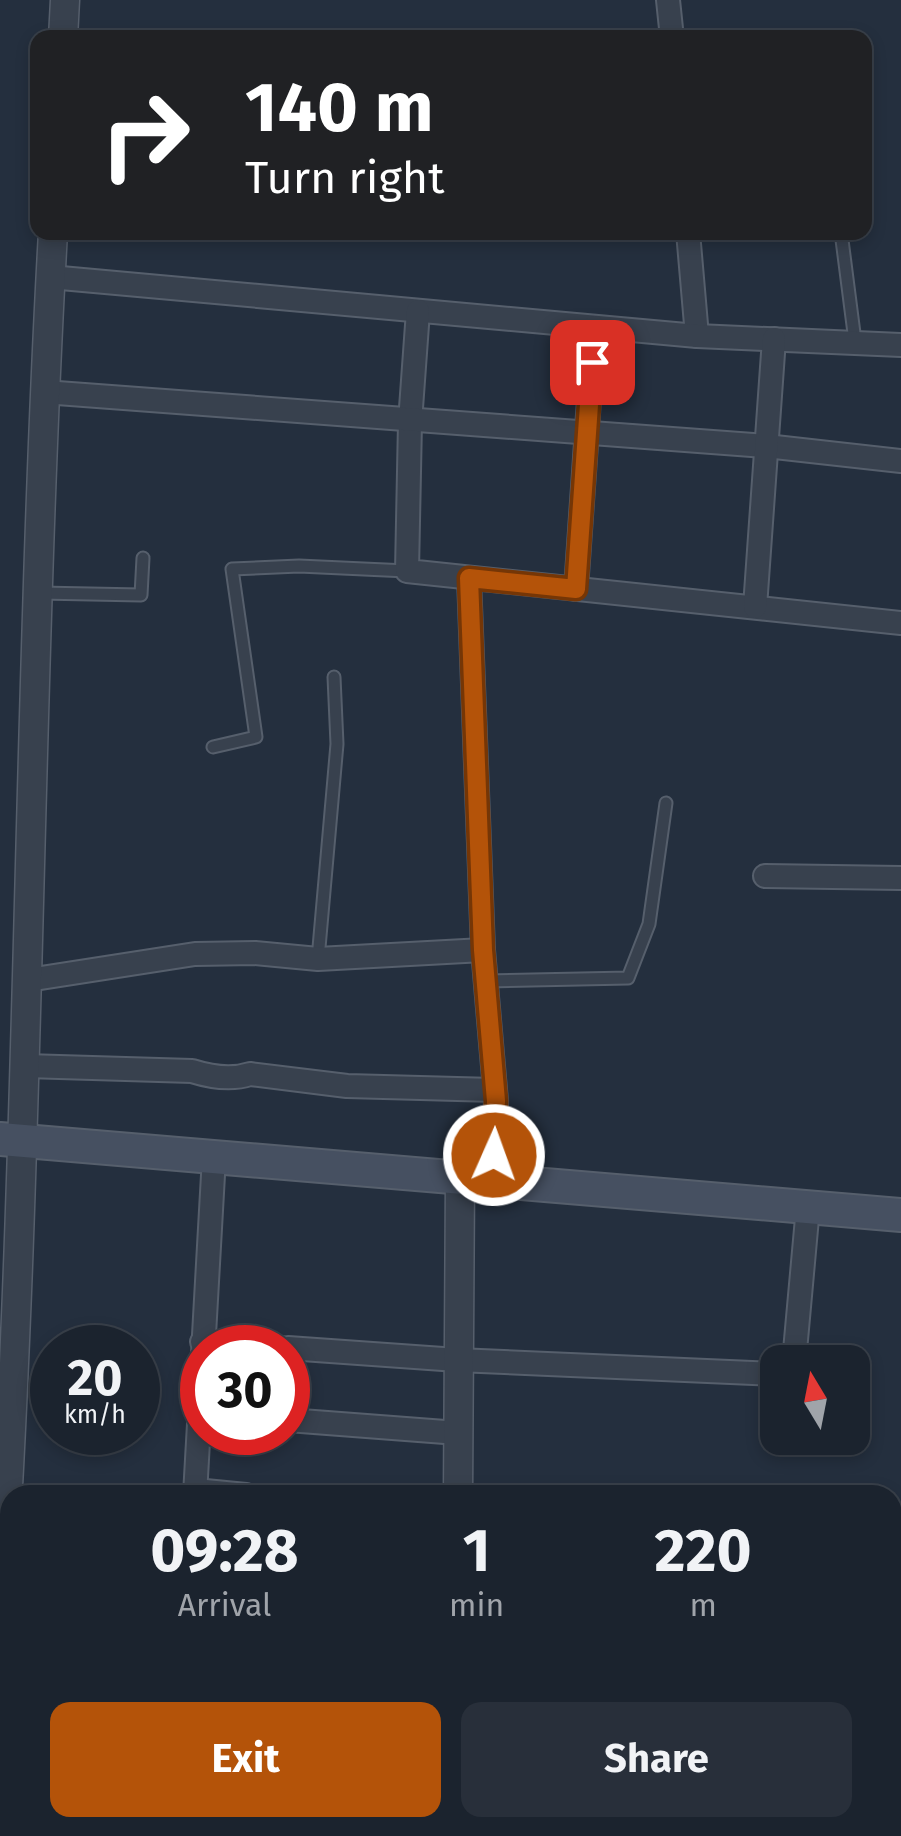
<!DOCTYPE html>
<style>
:root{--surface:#1b232e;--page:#282f3a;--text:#f1f3f6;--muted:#a0a4aa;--line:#39404a;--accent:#b45309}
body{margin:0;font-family:"Fira Sans",sans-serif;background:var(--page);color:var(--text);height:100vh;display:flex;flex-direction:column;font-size:38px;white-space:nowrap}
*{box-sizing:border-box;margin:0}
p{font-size:32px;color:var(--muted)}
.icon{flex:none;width:55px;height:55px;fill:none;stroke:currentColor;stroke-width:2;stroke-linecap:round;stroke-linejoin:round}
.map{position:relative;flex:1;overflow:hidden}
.panel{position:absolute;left:0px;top:1485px;width:902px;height:352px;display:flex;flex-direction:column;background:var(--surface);border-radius:30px 30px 0 0;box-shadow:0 5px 15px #0003,0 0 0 2px var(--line)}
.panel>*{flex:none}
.banner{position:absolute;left:30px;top:30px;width:842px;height:210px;border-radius:20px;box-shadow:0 5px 15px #0003,0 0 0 2px var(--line);background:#202124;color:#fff;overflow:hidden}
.needle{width:65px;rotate:350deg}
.fabs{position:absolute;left:760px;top:1345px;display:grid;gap:20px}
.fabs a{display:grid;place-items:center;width:110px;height:110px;border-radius:20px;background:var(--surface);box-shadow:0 5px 15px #0003,0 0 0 2px var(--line);font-size:50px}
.speed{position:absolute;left:30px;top:1325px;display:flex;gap:20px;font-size:50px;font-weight:700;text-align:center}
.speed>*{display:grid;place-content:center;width:130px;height:130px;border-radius:50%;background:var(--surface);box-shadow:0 5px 15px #0003,0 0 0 2px var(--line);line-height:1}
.speed small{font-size:25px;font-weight:400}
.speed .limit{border:15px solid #d22;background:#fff;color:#111}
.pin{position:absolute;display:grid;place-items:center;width:85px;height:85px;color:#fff;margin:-42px;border-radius:20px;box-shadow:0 5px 15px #0006}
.me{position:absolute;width:110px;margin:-55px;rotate:2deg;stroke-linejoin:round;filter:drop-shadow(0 0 8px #0008)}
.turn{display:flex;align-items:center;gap:35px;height:210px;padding:0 50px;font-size:45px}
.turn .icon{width:130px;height:130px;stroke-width:2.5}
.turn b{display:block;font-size:70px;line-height:85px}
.eta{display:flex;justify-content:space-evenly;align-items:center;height:170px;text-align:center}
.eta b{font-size:60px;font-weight:700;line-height:70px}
.action{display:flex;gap:20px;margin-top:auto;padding:20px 50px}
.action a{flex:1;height:115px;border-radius:20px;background:var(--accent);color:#fff;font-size:40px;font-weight:700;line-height:115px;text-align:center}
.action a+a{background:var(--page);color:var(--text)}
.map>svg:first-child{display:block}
</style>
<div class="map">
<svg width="901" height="1836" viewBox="0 0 901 1836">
<rect width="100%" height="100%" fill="#242f3e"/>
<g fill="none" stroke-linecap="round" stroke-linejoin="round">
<defs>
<g id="service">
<path d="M841 232 855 341"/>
<path d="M40 593 141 595 143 558"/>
<path d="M213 747 256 737 232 569 299 566 407 571"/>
<path d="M318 959 337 744 334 677"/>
<path d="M487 981 628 978 649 924 666 803"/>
</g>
<g id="minor">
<path d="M668 0 672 38"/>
<path d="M688 232 697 336"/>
<path d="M50 277 697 336 901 345"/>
<path d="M418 311 410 422 407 571 901 623"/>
<path d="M44 392 766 446 901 461"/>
<path d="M469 578 483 950 496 1101 493 1182"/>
<path d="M576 589 594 327"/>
<path d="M755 607 774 339"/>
<path d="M765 876 901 878"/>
<path d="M28 980 195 954 255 953 318 959 483 950"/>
<path d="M26 1066 192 1071C211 1077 232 1080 250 1074L347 1086 494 1090"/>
<path d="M202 1342 281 1348"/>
<path d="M288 1348 457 1360 778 1374"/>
<path d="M794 1362 808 1207"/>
<path d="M288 1420 458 1433"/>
<path d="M195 1490 246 1495"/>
<path d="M195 1495 214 1157"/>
<path d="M892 1713 901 1714"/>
<path d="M636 1828 736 1836"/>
<path d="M300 1836V1828"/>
<path d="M767 1836 768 1828"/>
</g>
<g id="tertiary">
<path d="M63 38 65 0"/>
<path d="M458 1495 460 1178"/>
<path d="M0 1620C31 1158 27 695 53 232"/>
<path d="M460 1828V1836"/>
</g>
<path id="secondary" d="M0 1139 901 1215"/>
</defs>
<use href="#service" stroke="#565f6c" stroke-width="15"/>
<use href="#minor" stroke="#565f6c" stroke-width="26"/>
<use href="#tertiary" stroke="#565f6c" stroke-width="31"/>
<use href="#secondary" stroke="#565f6c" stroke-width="36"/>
<use href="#service" stroke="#38414e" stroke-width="11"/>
<use href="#minor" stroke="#38414e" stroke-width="22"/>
<use href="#tertiary" stroke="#38414e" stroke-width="28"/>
<use href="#secondary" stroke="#465061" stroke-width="32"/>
</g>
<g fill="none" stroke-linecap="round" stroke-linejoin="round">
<defs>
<path id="route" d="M494 1155 496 1101 483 950 469 578 576 589 592 362"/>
</defs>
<use href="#route" stroke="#753606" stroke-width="25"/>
<use href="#route" stroke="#b45309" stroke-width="18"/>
</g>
</svg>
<div class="fabs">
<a><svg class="needle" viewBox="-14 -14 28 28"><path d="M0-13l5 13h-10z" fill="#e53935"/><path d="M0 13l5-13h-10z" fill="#a0a4aa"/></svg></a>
</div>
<div class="speed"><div>20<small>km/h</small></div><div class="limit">30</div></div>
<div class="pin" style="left:592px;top:362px;background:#d93025"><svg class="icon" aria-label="arrive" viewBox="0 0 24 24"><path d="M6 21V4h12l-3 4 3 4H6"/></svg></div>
<svg class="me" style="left:494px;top:1155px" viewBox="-20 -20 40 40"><circle r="17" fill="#b45309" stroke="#fff" stroke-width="3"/><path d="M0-11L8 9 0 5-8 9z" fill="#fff"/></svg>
<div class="banner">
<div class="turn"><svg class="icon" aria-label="right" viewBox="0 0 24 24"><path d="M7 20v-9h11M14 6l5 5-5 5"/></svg><div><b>140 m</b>Turn right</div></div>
</div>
<section class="panel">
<div class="eta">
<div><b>09:28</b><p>Arrival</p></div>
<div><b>1</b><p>min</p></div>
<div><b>220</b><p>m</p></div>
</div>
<div class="action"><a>Exit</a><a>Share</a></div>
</section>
</div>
